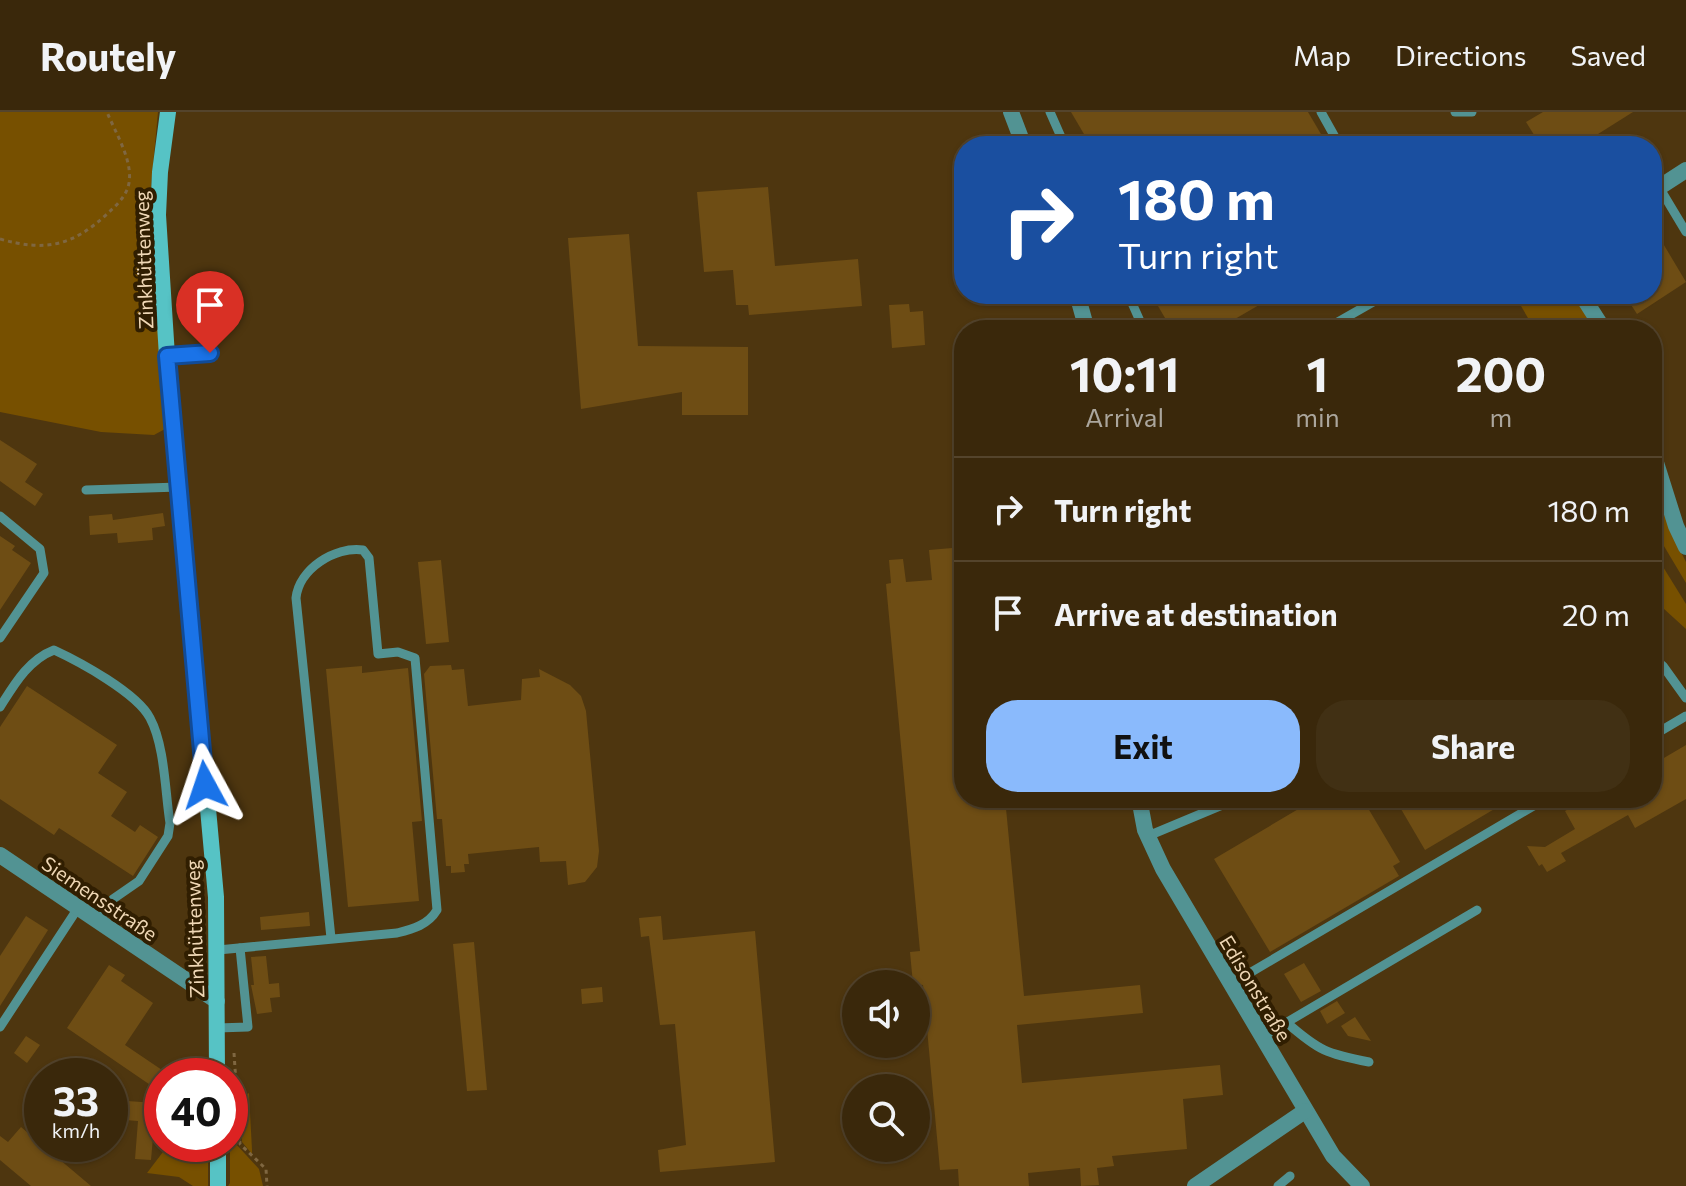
<!DOCTYPE html>
<meta charset="utf-8">
<style>
:root{--surface:#3a280b;--page:#413014;--text:#f1f3f6;--muted:#aba69d;--line:#54442c;--accent:#8abafc}
body{margin:0;font-family:Commissioner,sans-serif;background:var(--page);color:var(--text);height:100vh;display:flex;flex-direction:column;font-size:30px;white-space:nowrap}
*{box-sizing:border-box;margin:0}
p{font-size:26px;color:var(--muted)}
.icon{flex:none;width:44px;height:44px;fill:none;stroke:currentColor;stroke-width:2;stroke-linecap:round;stroke-linejoin:round}
.map{position:relative;flex:1;overflow:hidden}
.drawer{position:absolute;left:954px;top:208px;width:708px;height:488px;display:flex;flex-direction:column;background:var(--surface);border-radius:32px;box-shadow:0 2px 6px #0004,0 0 0 2px var(--line)}
.drawer>*{flex:none}
.hud{position:absolute;left:954px;top:24px;width:708px;height:168px;border-radius:32px;box-shadow:0 2px 6px #0004,0 0 0 2px var(--line);background:#1a4fa0;color:#fff;overflow:hidden}
.controls{position:absolute;left:842px;top:858px;display:grid;gap:16px}
.controls a{display:grid;place-items:center;width:88px;height:88px;border-radius:50%;background:var(--surface);box-shadow:0 2px 6px #0004,0 0 0 2px var(--line);font-size:40px}
.speed{position:absolute;left:24px;top:946px;display:flex;gap:16px;font-size:40px;font-weight:700;text-align:center}
.speed>*{display:grid;place-content:center;width:104px;height:104px;border-radius:50%;background:var(--surface);box-shadow:0 2px 6px #0004,0 0 0 2px var(--line);line-height:1}
.speed small{font-size:20px;font-weight:400}
.speed .limit{border:12px solid #d22;background:#fff;color:#111}
.pin{position:absolute;display:grid;place-items:center;width:68px;height:68px;color:#fff;margin:-82px -34px;border-radius:50% 50% 50% 0;rotate:-45deg;box-shadow:0 0 8px #0007}
.pin .icon{rotate:45deg}
.me{position:absolute;width:88px;margin:-44px;rotate:355deg;stroke-linejoin:round;filter:drop-shadow(0 0 6px #0008)}
.turn{display:flex;align-items:center;gap:28px;height:168px;padding:0 32px;font-size:36px}
.turn .icon{width:104px;height:104px;stroke-width:2.5}
.turn b{display:block;font-size:56px;line-height:68px}
.eta{display:flex;justify-content:space-evenly;align-items:center;height:136px;text-align:center}
.eta b{font-size:48px;font-weight:700;line-height:56px}
.primary-button{display:flex;gap:16px;margin-top:auto;padding:16px 32px}
.primary-button a{flex:1;height:92px;border-radius:32px;background:var(--accent);color:#111;font-size:32px;font-weight:700;line-height:92px;text-align:center}
.primary-button a+a{background:var(--page);color:var(--text)}
ul{padding:0;list-style:none}
li{display:flex;align-items:center;gap:24px;height:104px;padding:0 32px;border-top:2px solid var(--line)}
li div{flex:1}
li b{display:block;font-size:30px}
li em{font-style:normal}
header{display:flex;align-items:center;gap:48px;box-sizing:border-box;height:112px;padding:0 40px;background:var(--surface);border-bottom:2px solid var(--line)}
header strong{font-size:38px}
nav{display:flex;gap:44px;margin-inline-start:auto;font-size:28px}
.map>svg:first-child{display:block}
</style>
<header>
<strong>Routely</strong>
<nav><a>Map</a><a>Directions</a><a>Saved</a></nav>
</header>
<div class="map">
<svg width="1686" height="1074" viewBox="0 0 1686 1074">
<rect width="100%" height="100%" fill="#4e360f"/>
<g fill="#775000">
<path d="M0 0H158L149 96 165 317 154 323 101 320 0 300Z"/>
<path d="M1514 182H1573L1596 218H1535Z"/>
<path d="M1652 359 1675 428 1686 450V471L1652 414Z"/>
<path d="M1652 437 1686 492V517L1652 486Z"/>
<path d="M249 981 252 1038V1042L242 1030 239 987Z"/>
<path d="M233 991 235 1031 259 1057 263 1074H228L230 1071V993Z"/>
<path d="M169 1032H208V1074H193L179 1065 147 1061Z"/>
</g>
<g fill="#6e4d14">
<path d="M1071 0H1308L1328 34H1091Z"/>
<path d="M1543 0H1633L1579 34H1541L1526 10Z"/>
<path d="M768 75 775 154 858 147 862 194 749 203 748 193H736L733 158 704 160 697 80Z"/>
<path d="M1652 113 1686 170 1637 202 1624 182H1652Z"/>
<path d="M629 122 638 234 748 235V303H682V280L581 297 568 126Z"/>
<path d="M1151 182H1278L1216 218H1172Z"/>
<path d="M909 192 910 200 923 199 925 233 892 236 889 193Z"/>
<path d="M0 328 37 352 25 370 43 382 35 394 0 369Z"/>
<path d="M163 401 165 414 152 416 153 428 118 431 117 421 90 423 89 404 112 402 113 408Z"/>
<path d="M0 424 15 434 12 438 31 451 0 498Z"/>
<path d="M964 435V686H1005L1024 884 1140 873 1143 901 1017 913 1022 971 1220 953 1223 983 1183 987 1187 1037 1112 1044 1114 1054 1097 1056 1099 1073 1081 1074 1080 1056 1028 1061 1029 1074H959L958 1057 940 1058 923 873 913 872 910 840 920 839 886 472 891 471 889 448 903 447 906 470 932 468 929 438Z"/>
<path d="M441 448 449 530 426 532 418 450Z"/>
<path d="M451 553 452 558 464 557 468 594 521 588 522 567 540 565 539 557 570 573 581 584 586 599 599 739 597 755 585 770 568 773 566 749 540 750 539 735 468 742 469 752H464L465 760 451 761V754H446L442 707H437L424 562 430 554Z"/>
<path d="M362 554V561L408 556 422 709 412 710 419 789 348 795 326 557Z"/>
<path d="M27 574 117 633 98 661 127 680 111 704 135 720 140 713 158 725 133 764 59 716 54 723 0 687V615Z"/>
<path d="M1686 633V687L1635 716 1628 703 1561 741 1566 749 1547 760 1542 752 1539 754 1527 734 1545 735 1575 717 1565 699 1587 686H1652V653Z"/>
<path d="M1317 686H1362L1400 750 1393 754 1399 764 1270 840 1214 747Z"/>
<path d="M1420 686H1513L1425 738 1401 697Z"/>
<path d="M309 800 310 814 261 818 260 805Z"/>
<path d="M26 804 48 818 0 894V844Z"/>
<path d="M661 804 663 828 755 819 775 1050 660 1060 658 1038 686 1033 675 912 660 913 649 824 641 825 639 806Z"/>
<path d="M474 830 487 978 467 979 453 832Z"/>
<path d="M266 844 269 872 279 871 280 885 270 886 272 900 257 902 251 873H254L251 845Z"/>
<path d="M1304 851 1321 879 1301 890 1284 862Z"/>
<path d="M109 853 125 863 121 869 153 891 125 933 162 958V981L67 916Z"/>
<path d="M602 875 603 890 582 892 581 877Z"/>
<path d="M1337 889 1345 901 1327 912 1320 899Z"/>
<path d="M1355 905 1371 929 1348 924 1341 914Z"/>
<path d="M26 924 40 933 27 951 14 941Z"/>
<path d="M127 989 156 991 151 1048 135 1047 138 1009 125 1008Z"/>
<path d="M21 1015 91 1074H31L0 1048V1024L8 1030Z"/>
</g>
<g fill="none" stroke-linecap="round" stroke-linejoin="round">
<g stroke="#7f6741" stroke-width="3" stroke-dasharray="4 4" stroke-linecap="butt">
<path d="M0 127C46 140 73 134 108 101 117 93 127 83 129 71 133 48 115 20 107 0"/>
<path d="M234 941 240 1032 266 1057 267 1074"/>
</g>
<g stroke="#529393" stroke-width="9">
<path d="M1050 0 1065 34"/>
<path d="M1321 0 1340 34"/>
<path d="M1455 0H1472"/>
<path d="M1659 75 1686 120"/>
<path d="M1128 182 1144 218"/>
<path d="M1324 218 1387 182"/>
<path d="M167 244 210 241"/>
<path d="M86 378 179 375"/>
<path d="M0 404 40 437 44 461 0 526"/>
<path d="M1652 545 1663 554 1686 586"/>
<path d="M0 595C14 573 28 548 54 538 80 550 137 581 150 606 165 634 165 680 170 711L168 724 139 769 113 787 99 809"/>
<path d="M1652 624 1686 604"/>
<path d="M1148 724 1239 686"/>
<path d="M218 838 397 821C413 817 428 813 437 798L415 546 398 540 378 542 369 446 363 438C335 434 299 457 296 486L331 826"/>
<path d="M1231 872 1547 686"/>
<path d="M1286 910C1319 939 1327 942 1369 950"/>
<path d="M0 915 78 796"/>
<path d="M217 916 248 915 240 836"/>
<path d="M1262 925 1477 798"/>
<path d="M1278 1074 1290 1064"/>
</g>
<g stroke="#529393" stroke-width="16">
<path d="M1011 0 1024 34"/>
<path d="M1652 80 1686 58"/>
<path d="M1077 182 1087 218"/>
<path d="M1581 182 1604 218"/>
<path d="M1652 338 1676 414 1686 435"/>
<path d="M1139 686 1145 718 1163 757 1333 1044 1362 1074"/>
<path d="M0 743 217 889"/>
<path d="M1195 1074 1305 999"/>
</g>
<g stroke="#56c3c5" stroke-width="16">
<path d="M168 0 160 60 158 103 167 244 216 785 217 964"/>
<path d="M218 1032V1074"/>
</g>
</g>
<g fill="none" stroke-linecap="round" stroke-linejoin="round">
<defs>
<path id="route" d="M205 673 167 244 210 241"/>
</defs>
<use href="#route" stroke="#114b97" stroke-width="20"/>
<use href="#route" stroke="#1a73e8" stroke-width="14"/>
</g>
<g text-anchor="middle" dominant-baseline="central" stroke-width="8" stroke-linejoin="round" paint-order="stroke">
<g font-size="20" fill="#efd7b5" stroke="#301e01">
<text transform="translate(143 148) rotate(-92)">Zinkhüttenweg</text>
<text transform="translate(100 786) rotate(34)">Siemensstraße</text>
<text transform="translate(194 817) rotate(-92)">Zinkhüttenweg</text>
<text transform="translate(1256 876) rotate(59)">Edisonstraße</text>
</g>
</g>
</svg>
<div class="controls">
<a><svg class="icon" aria-label="sound" viewBox="0 0 24 24"><path d="M4 9h4l5-4v14l-5-4H4zM17 9q2 3 0 6"/></svg></a>
<a><svg class="icon" aria-label="search" viewBox="0 0 24 24"><circle cx="10" cy="10" r="6"/><path d="M15 15l6 6"/></svg></a>
</div>
<div class="speed"><div>33<small>km/h</small></div><div class="limit">40</div></div>
<div class="pin" style="left:210px;top:241px;background:#d93025"><svg class="icon" aria-label="arrive" viewBox="0 0 24 24"><path d="M6 21V4h12l-3 4 3 4H6"/></svg></div>
<svg class="me" style="left:205px;top:673px" viewBox="-20 -20 40 40"><path d="M0-17L14 15 0 8-14 15z" fill="#1a73e8" stroke="#fff" stroke-width="4"/></svg>
<div class="hud">
<div class="turn"><svg class="icon" aria-label="right" viewBox="0 0 24 24"><path d="M7 20v-9h11M14 6l5 5-5 5"/></svg><div><b>180 m</b>Turn right</div></div>
</div>
<section class="drawer">
<div class="eta">
<div><b>10:11</b><p>Arrival</p></div>
<div><b>1</b><p>min</p></div>
<div><b>200</b><p>m</p></div>
</div>
<ul>
<li><svg class="icon" aria-label="right" viewBox="0 0 24 24"><path d="M7 20v-9h11M14 6l5 5-5 5"/></svg><div><b>Turn right</b></div><em>180 m</em></li>
<li><svg class="icon" aria-label="arrive" viewBox="0 0 24 24"><path d="M6 21V4h12l-3 4 3 4H6"/></svg><div><b>Arrive at destination</b></div><em>20 m</em></li>
</ul>
<div class="primary-button"><a>Exit</a><a>Share</a></div>
</section>
</div>
